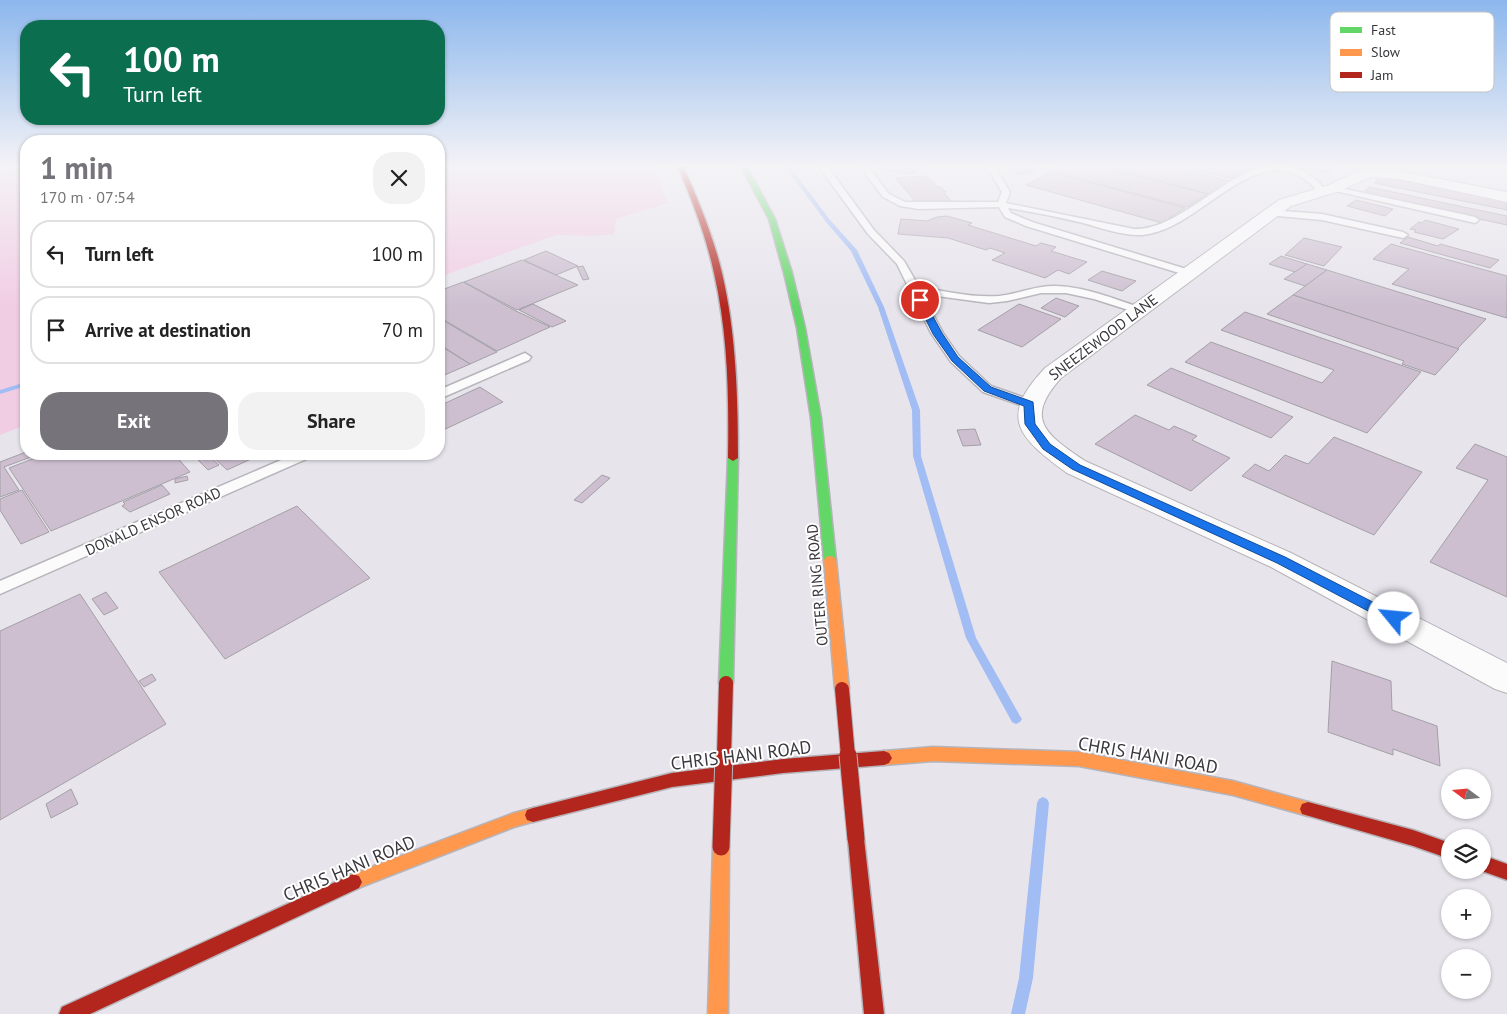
<!DOCTYPE html>
<meta charset="utf-8">
<style>
:root{--surface:#fff;--page:#f2f2f2;--text:#222;--muted:#767676;--line:#e0e0e0;--accent:#76747a}
body{margin:0;font-family:"PT Sans",sans-serif;background:var(--page);color:var(--text);height:100vh;display:flex;flex-direction:column;font-size:19px;white-space:nowrap}
*{box-sizing:border-box;margin:0}
p{font-size:16px;color:var(--muted)}
.icon{flex:none;width:28px;height:28px;fill:none;stroke:currentColor;stroke-width:2;stroke-linecap:round;stroke-linejoin:round}
.map{position:relative;flex:1;overflow:hidden}
.sheet{position:absolute;left:20px;top:135px;width:425px;height:325px;display:flex;flex-direction:column;background:var(--surface);border-radius:20px;box-shadow:0 1px 4px #0004}
.sheet>*{flex:none}
.top-card{position:absolute;left:20px;top:20px;width:425px;height:105px;border-radius:20px;box-shadow:0 1px 4px #0004;background:#0b6e4f;color:#fff;overflow:hidden}
.needle{width:32px;rotate:286deg}
.buttons{position:absolute;left:1441px;top:769px;display:grid;gap:10px}
.buttons a{display:grid;place-items:center;width:50px;height:50px;border-radius:50%;background:var(--surface);box-shadow:0 1px 4px #0004;font-size:25px}
.pin{position:absolute;display:grid;place-items:center;width:42px;height:42px;color:#fff;margin:-21px;border:2px solid #fff;border-radius:50%;box-shadow:0 1px 5px #0007}
.me{position:absolute;width:55px;margin:-28px;rotate:298deg;stroke-linejoin:round;filter:drop-shadow(0 0 4px #0008)}
.turn{display:flex;align-items:center;gap:18px;height:105px;padding:0 20px;font-size:22px}
.turn .icon{width:65px;height:65px;stroke-width:2.5}
.turn b{display:block;font-size:35px;line-height:42px}
.round{display:grid;place-items:center;flex:none;width:52px;height:52px;border-radius:20px;background:var(--page)}
.headline{display:flex;align-items:center;justify-content:space-between;height:85px;padding:0 20px}
h1{font-size:30px;font-weight:600;line-height:38px;color:var(--accent)}
.primary-button{display:flex;gap:10px;margin-top:auto;padding:10px 20px}
.primary-button a{flex:1;height:58px;border-radius:20px;background:var(--accent);color:#fff;font-size:20px;font-weight:600;line-height:58px;text-align:center}
.primary-button a+a{background:var(--page);color:var(--text)}
ul{padding:0;list-style:none}
li{display:flex;align-items:center;gap:15px;height:68px;margin:0 10px 8px;padding:0 10px;border:2px solid var(--line);border-radius:20px}
li div{flex:1}
li b{display:block;font-size:19px}
li em{font-style:normal}
.map>svg:first-child{display:block}
</style>
<div class="map">
<svg width="1507" height="1014" viewBox="0 0 1507 1014">
<rect width="100%" height="100%" fill="#e7e4ec"/>
<g fill="#f1cde4">
<path d="M0 165H26V425L0 435Z"/>
<path d="M439 165H652L668 203 616 219 614 234 595 236 556 235 439 277Z"/>
</g>
<g fill="none" stroke-linecap="round" stroke-linejoin="round">
<g fill="#a2bcf4" fill-rule="evenodd">
<path d="M784 165H789L830 220 857 250 884 307 920 410 921 456 976 638 1020 716 1022 719 1020 722 1016 724 1012 722 966 638 913 456 912 410 878 307 851 251 826 222Z"/>
<path d="M26 382V386L0 394V390Z"/>
<path d="M1043 797 1047 799 1049 803 1033 978 1025 1014H1011L1019 978 1037 803 1039 799Z"/>
</g>
</g>
<g fill="#cdbfd0" stroke="#a3a0a6">
<path d="M887 165H922L915 174 883 170Z"/>
<path d="M1067 165H1095L1208 194 1187 207 1053 172Z"/>
<path d="M1096 165H1165L1229 181 1209 194Z"/>
<path d="M1175 165H1255L1259 166 1257 168 1263 169 1244 182Z"/>
<path d="M1298 165H1336L1327 172 1295 167Z"/>
<path d="M1013 166 1028 167 1033 169V172L1020 174 1008 170V167Z"/>
<path d="M1051 172 1185 208 1162 223 1026 185Z"/>
<path d="M927 176 938 187H941L946 192H943L951 201 917 203 895 178Z"/>
<path d="M1380 176 1507 201V210L1374 183Z"/>
<path d="M1369 187 1507 216V225L1363 194Z"/>
<path d="M1356 200 1393 209 1385 216 1347 206Z"/>
<path d="M947 216 972 223 968 225 1036 246 1041 243 1056 247 1051 251 1087 262 1069 274 1058 270 1045 278 992 260 1005 253 990 248 986 250 948 238 898 234 901 219 927 221 937 217Z"/>
<path d="M1425 220 1459 229 1443 239 1414 232 1416 230 1410 229 1419 222 1422 223Z"/>
<path d="M1408 237 1438 246 1440 244 1499 260 1490 268 1400 243Z"/>
<path d="M1304 238 1342 247 1324 266 1285 255Z"/>
<path d="M1391 244 1507 276V318L1392 284 1409 269 1373 259Z"/>
<path d="M546 251 578 266 556 275 524 260Z"/>
<path d="M1281 256 1307 264 1295 272 1269 264Z"/>
<path d="M522 260 578 285 517 310 464 282Z"/>
<path d="M1307 264 1327 270 1305 286 1284 279Z"/>
<path d="M583 266 589 279 583 280 577 267Z"/>
<path d="M1327 270 1486 319 1457 349 1293 295Z"/>
<path d="M1102 271 1136 281 1122 291 1088 280Z"/>
<path d="M463 282 516 311 550 327 497 351 439 317V291Z"/>
<path d="M1293 295 1459 349 1435 375 1402 364 1404 361 1267 314Z"/>
<path d="M1056 298 1079 306 1065 317 1041 308Z"/>
<path d="M533 304 566 321 552 327 519 310Z"/>
<path d="M1019 304 1061 319 1022 347 978 330Z"/>
<path d="M1245 312 1421 372 1367 433 1185 362 1211 342 1322 383 1334 370 1221 330Z"/>
<path d="M439 318 497 352 470 364 439 344Z"/>
<path d="M439 345 470 364 440 377Z"/>
<path d="M1171 368 1293 417 1271 438 1147 385Z"/>
<path d="M480 387 503 402 439 432V406Z"/>
<path d="M1135 415 1169 430 1174 426 1197 436 1192 440 1230 458 1191 491 1095 444Z"/>
<path d="M975 429 981 445 963 446 957 430Z"/>
<path d="M1334 437 1422 472 1374 535 1242 476 1255 464 1269 471 1285 455 1308 464Z"/>
<path d="M1475 444 1507 457V597L1430 562 1488 480 1456 468Z"/>
<path d="M26 452 39 454 4 467 19 490 0 497V462Z"/>
<path d="M45 454H174L190 472 51 531 9 468Z"/>
<path d="M192 454H207L219 465 208 470Z"/>
<path d="M210 454H262L227 470Z"/>
<path d="M602 475 610 478 582 503 574 500Z"/>
<path d="M187 476 188 480 175 483V479Z"/>
<path d="M162 485 170 494 130 512 122 506 125 504 123 502Z"/>
<path d="M22 490 49 532 21 544 0 510V499Z"/>
<path d="M297 506 370 578 225 659 159 572Z"/>
<path d="M106 592 118 608 104 615 92 599Z"/>
<path d="M80 594 166 724 0 820V631Z"/>
<path d="M1332 661 1391 681 1392 710 1437 726 1440 766 1393 749V755L1328 732Z"/>
<path d="M152 674 156 680 144 687 139 681Z"/>
<path d="M71 789 78 804 51 818 46 804Z"/>
</g>
<g fill="none" stroke-linecap="round" stroke-linejoin="round">
<defs>
<g id="lane">
<path d="M859 165H867L889 194 905 202H998L1002 192 988 169 991 165H1000L996 169 1010 192 1006 203 1134 229C1192 230 1245 140 1304 172 1314 178 1320 181 1325 192L1318 194C1313 184 1309 182 1299 176 1249 148 1195 232 1142 235 1122 236 1102 228 1083 223 1058 217 1033 212 1008 208L1011 213 1032 222 1193 271 1194 273 1189 276 1026 226 1005 217 999 207 919 209 900 206 883 197Z"/>
<path d="M821 166H827L874 230 904 261 919 287C945 291 972 298 999 296 1019 294 1036 285 1056 286 1086 287 1114 299 1142 308L1143 310 1138 313 1094 299 1066 293H1041L1007 301 989 303 922 294 943 333 959 356 991 386 1034 401 1035 404 1029 408 983 392 951 362 931 333 897 264 868 234 820 168Z"/>
<path d="M1331 186 1475 217 1479 220 1475 223 1331 190Z"/>
<path d="M1270 210 1322 214 1403 232 1408 235 1403 238 1322 220 1267 215V211Z"/>
<path d="M525 353 531 357 529 360 439 399V390Z"/>
<path d="M295 454H313L311 457 0 594V581Z"/>
</g>
<path id="street" d="M1369 169 1400 171 1507 192V202L1400 179 1370 177 1339 191 1291 206 1061 378C1023 420 1047 435 1085 461L1291 553 1507 663V693L1495 689 1271 567 1067 473C1018 437 998 418 1045 368L1279 200 1329 185 1354 173Z"/>
<g id="fast">
<path d="M740 165H746L775 219 792 273 805 328 821 418 836 560 834 563H826L824 560 811 418 797 328 784 273 769 219Z"/>
<path d="M733 455 738 458 733 683 731 687 726 689 721 687 719 683 728 458Z"/>
</g>
<g id="slow">
<path d="M830 556 834 557 836 560 849 689 847 693 842 695 837 693 835 689 824 560 826 557Z"/>
<path d="M933 747 1079 752 1233 781 1308 802 1314 804 1316 809 1314 814 1308 816 1233 795 1079 766 933 761 884 765 879 763 876 758 879 753 884 751Z"/>
<path d="M533 808 539 810 541 815 539 820 514 827 353 890 347 888 344 882 347 876 353 874 514 813Z"/>
<path d="M721 839 727 841 729 847 728 1014H708L713 847 715 841Z"/>
</g>
<g id="jam">
<path d="M677 165H683C698 200 713 235 722 273 736 333 738 396 738 458L733 461 728 458C729 396 728 334 714 273 706 236 692 200 677 165Z"/>
<path d="M884 751 889 753 892 758 889 763 884 765 783 773 672 787 533 822 527 820 525 815 527 810 533 808 672 773 783 759Z"/>
<path d="M1308 802 1413 830 1450 843V859L1413 846 1302 814 1300 809 1302 804Z"/>
<path d="M856 831 862 834 864 839 884 1014H864L848 839 850 834Z"/>
<path d="M1482 855 1507 864V880L1479 870H1482Z"/>
<path d="M353 874 359 876 362 882 359 888 90 1014H59L62 1007Z"/>
</g>
</defs>
<use href="#lane" stroke="#b6b4b9" stroke-width="3"/>
<use href="#street" stroke="#b6b4b9" stroke-width="2"/>
<use href="#fast" stroke="#b6b4b9" stroke-width="3"/>
<use href="#slow" stroke="#b6b4b9" stroke-width="3"/>
<use href="#jam" stroke="#b6b4b9" stroke-width="3"/>
<use href="#lane" fill="#fbfbfc" fill-rule="evenodd"/>
<use href="#street" fill="#fbfbfc" fill-rule="evenodd"/>
<use href="#fast" fill="#63d668" fill-rule="evenodd"/>
<use href="#slow" fill="#ff974d" fill-rule="evenodd"/>
<use href="#jam" fill="#b3261e" fill-rule="evenodd"/>
<defs>
<g id="jam-bridge-far1">
<path d="M842 689 848 756"/>
<path d="M724 756 726 683"/>
</g>
<g id="jam-bridge">
<path d="M848 755 856 839"/>
<path d="M721 847 724 755"/>
</g>
</defs>
<use href="#jam-bridge-far1" stroke="#b6b4b9" stroke-width="16" stroke-linecap="butt"/>
<use href="#jam-bridge" stroke="#b6b4b9" stroke-width="19" stroke-linecap="butt"/>
<use href="#jam-bridge-far1" stroke="#b3261e" stroke-width="14"/>
<use href="#jam-bridge" stroke="#b3261e" stroke-width="17"/>
</g>
<linearGradient id="sky" x2="0" y2="1"><stop stop-color="#8cb7ed"/><stop offset="0.54" stop-color="#f4f3f6"/><stop offset="1" stop-color="#f4f3f6" stop-opacity="0"/></linearGradient>
<rect width="1507" height="307" fill="url(#sky)"/>
<path fill="#1a73e8" stroke="#114b97" d="M917 298H923L942 333 958 357 991 387 1033 402 1035 424 1050 444 1080 465 1285 557 1398 615 1400 618 1398 622H1389L1277 563 1072 469 1043 449 1025 424 1024 406 984 391 952 361 933 334 916 300Z"/>
<g text-anchor="middle" dominant-baseline="central" stroke-width="4" stroke-linejoin="round" paint-order="stroke">
<g font-size="15" fill="#39373c" stroke="#fff">
<text transform="translate(1103 337) rotate(-37)">SNEEZEWOOD LANE</text>
<text transform="translate(153 521) rotate(-24)">DONALD ENSOR ROAD</text>
<text transform="translate(817 585) rotate(-95)">OUTER RING ROAD</text>
</g>
<g font-size="18" fill="#39373c" stroke="#fff">
<text transform="translate(741 755) rotate(-7)">CHRIS HANI ROAD</text>
<text transform="translate(1148 755) rotate(10)">CHRIS HANI ROAD</text>
<text transform="translate(349 868) rotate(-23)">CHRIS HANI ROAD</text>
</g>
</g>
<rect x="1330" y="12" width="164" height="80" rx="8" fill="#fff" stroke="#c4c3c4" stroke-width="1"/>
<rect x="1340" y="27" width="22" height="6" fill="#63d668"/>
<rect x="1340" y="49" width="22" height="7" fill="#ff974d"/>
<rect x="1340" y="72" width="22" height="6" fill="#b3261e"/>
<g font-size="14" fill="#39373c">
<text x="1371" y="35">Fast</text>
<text x="1371" y="57">Slow</text>
<text x="1371" y="80">Jam</text>
</g>
</svg>
<div class="buttons">
<a><svg class="needle" viewBox="-14 -14 28 28"><path d="M0-13l5 13h-10z" fill="#e53935"/><path d="M0 13l5-13h-10z" fill="#767676"/></svg></a>
<a><svg class="icon" aria-label="layers" viewBox="0 0 24 24"><path d="M12 4l9 5-9 5-9-5zM3 14l9 5 9-5"/></svg></a>
<a>+</a>
<a>−</a>
</div>
<div class="pin" style="left:920px;top:300px;background:#d93025"><svg class="icon" aria-label="arrive" viewBox="0 0 24 24"><path d="M6 21V4h12l-3 4 3 4H6"/></svg></div>
<svg class="me" style="left:1394px;top:618px" viewBox="-20 -20 40 40"><circle r="19" fill="#fff"/><path d="M0-13L10 11 0 6-10 11z" fill="#1a73e8"/></svg>
<div class="top-card">
<div class="turn"><svg class="icon" aria-label="left" viewBox="0 0 24 24"><path d="M17 20v-9H6M10 6l-5 5 5 5"/></svg><div><b>100 m</b>Turn left</div></div>
</div>
<section class="sheet">
<div class="headline"><div><h1>1 min</h1><p>170 m · 07:54</p></div><a class="round"><svg class="icon" aria-label="close" viewBox="0 0 24 24"><path d="M6 6l12 12M18 6L6 18"/></svg></a></div>
<ul>
<li><svg class="icon" aria-label="left" viewBox="0 0 24 24"><path d="M17 20v-9H6M10 6l-5 5 5 5"/></svg><div><b>Turn left</b></div><em>100 m</em></li>
<li><svg class="icon" aria-label="arrive" viewBox="0 0 24 24"><path d="M6 21V4h12l-3 4 3 4H6"/></svg><div><b>Arrive at destination</b></div><em>70 m</em></li>
</ul>
<div class="primary-button"><a>Exit</a><a>Share</a></div>
</section>
</div>
